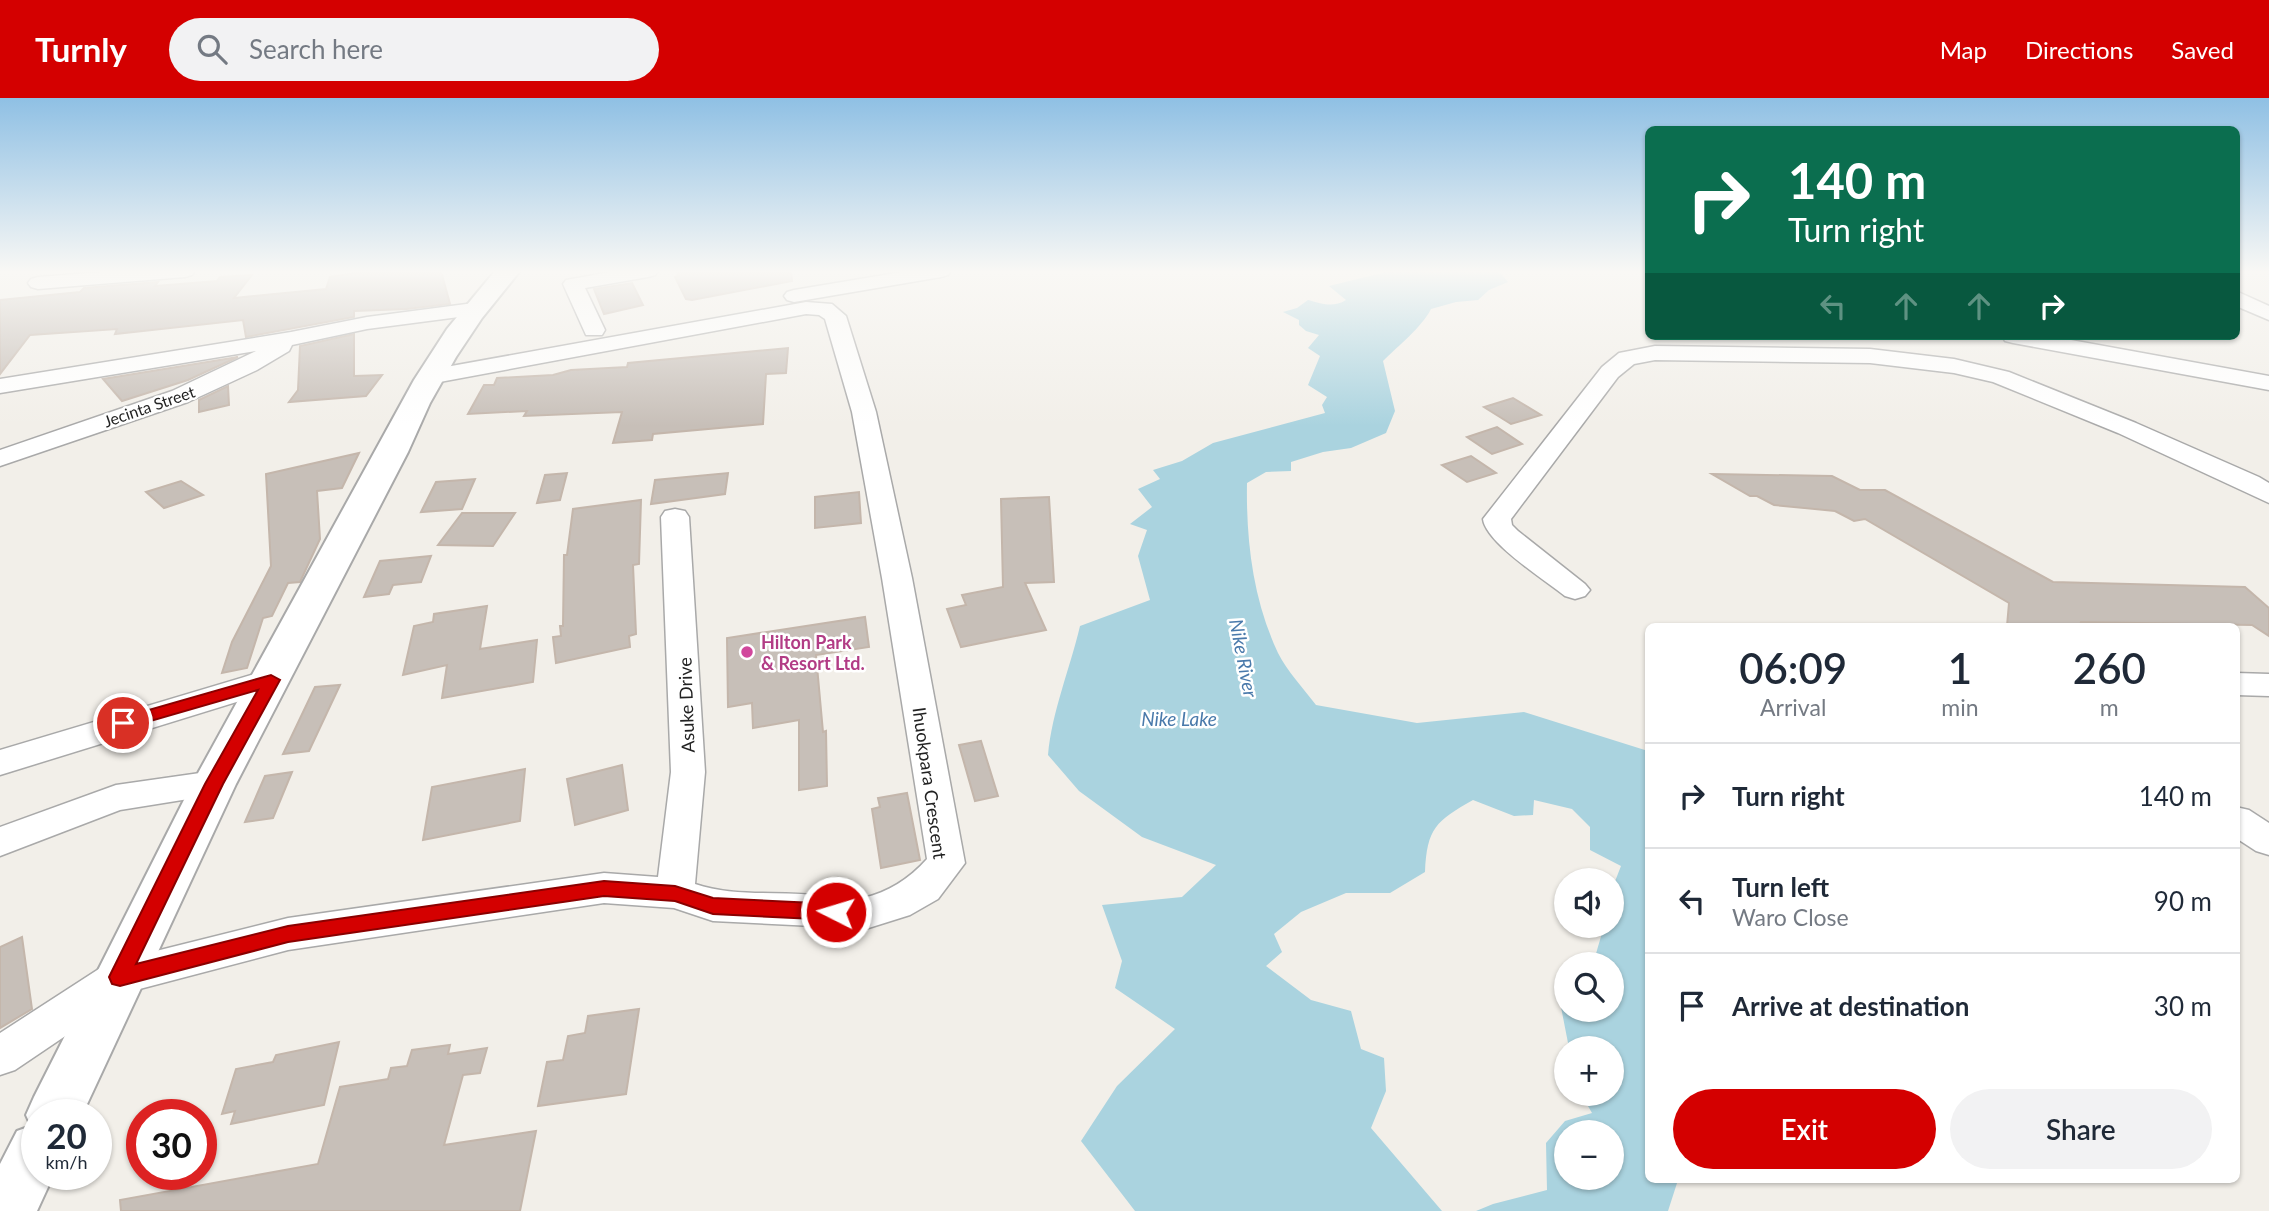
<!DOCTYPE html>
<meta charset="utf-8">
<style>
:root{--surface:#fff;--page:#f2f2f3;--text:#1f2937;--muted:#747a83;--line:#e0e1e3;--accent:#d40000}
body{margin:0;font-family:Lato,sans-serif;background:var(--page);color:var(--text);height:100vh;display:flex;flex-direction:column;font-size:26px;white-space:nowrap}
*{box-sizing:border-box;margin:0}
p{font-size:23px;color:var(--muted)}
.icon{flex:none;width:38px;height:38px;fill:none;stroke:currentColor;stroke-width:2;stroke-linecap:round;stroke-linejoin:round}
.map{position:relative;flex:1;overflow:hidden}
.sheet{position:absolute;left:1645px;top:525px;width:595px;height:560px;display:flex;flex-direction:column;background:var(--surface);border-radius:10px;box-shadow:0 2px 5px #0004}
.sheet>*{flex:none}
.hud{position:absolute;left:1645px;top:28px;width:595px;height:214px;border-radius:10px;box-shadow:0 2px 5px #0004;background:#0b6e4f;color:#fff;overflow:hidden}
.buttons{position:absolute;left:1554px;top:770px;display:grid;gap:14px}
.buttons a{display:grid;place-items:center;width:70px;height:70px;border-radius:50%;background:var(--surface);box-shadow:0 2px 5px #0004;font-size:35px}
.speed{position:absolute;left:21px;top:1001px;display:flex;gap:14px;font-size:35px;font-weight:700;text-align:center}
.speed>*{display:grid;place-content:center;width:91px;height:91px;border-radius:50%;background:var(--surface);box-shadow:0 2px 5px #0004;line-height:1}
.speed small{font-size:18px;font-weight:400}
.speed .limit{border:10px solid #d22;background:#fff;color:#111}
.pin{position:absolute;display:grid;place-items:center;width:60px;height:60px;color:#fff;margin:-30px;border:4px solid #fff;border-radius:50%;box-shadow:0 2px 7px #0007}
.me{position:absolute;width:77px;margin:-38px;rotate:275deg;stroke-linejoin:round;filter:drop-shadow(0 0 5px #0008)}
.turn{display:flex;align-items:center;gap:24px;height:147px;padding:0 28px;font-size:32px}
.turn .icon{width:91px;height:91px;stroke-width:2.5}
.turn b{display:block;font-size:49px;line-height:60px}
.lanes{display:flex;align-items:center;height:66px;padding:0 28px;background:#0003;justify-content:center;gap:35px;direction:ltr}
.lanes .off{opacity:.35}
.eta{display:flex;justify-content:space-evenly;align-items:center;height:119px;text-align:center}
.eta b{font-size:42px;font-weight:600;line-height:49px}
.button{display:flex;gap:14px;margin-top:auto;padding:14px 28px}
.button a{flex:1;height:80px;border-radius:42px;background:var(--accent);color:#fff;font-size:28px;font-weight:600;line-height:80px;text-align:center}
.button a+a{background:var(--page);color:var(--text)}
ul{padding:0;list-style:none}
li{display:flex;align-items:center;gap:21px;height:105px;padding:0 28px;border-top:2px solid var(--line)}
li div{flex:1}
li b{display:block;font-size:26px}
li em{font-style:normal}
header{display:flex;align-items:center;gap:42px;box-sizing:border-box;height:98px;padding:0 35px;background:var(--accent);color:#fff}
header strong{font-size:33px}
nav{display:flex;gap:38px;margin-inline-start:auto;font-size:24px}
.search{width:490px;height:63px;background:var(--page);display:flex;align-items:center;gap:18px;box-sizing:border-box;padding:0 24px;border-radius:38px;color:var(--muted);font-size:26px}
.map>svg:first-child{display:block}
</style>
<header>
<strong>Turnly</strong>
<div class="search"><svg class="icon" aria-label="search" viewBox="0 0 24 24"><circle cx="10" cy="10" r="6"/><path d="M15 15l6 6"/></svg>Search here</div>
<nav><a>Map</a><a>Directions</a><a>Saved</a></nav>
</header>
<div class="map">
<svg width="2269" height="1113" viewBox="0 0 2269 1113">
<rect width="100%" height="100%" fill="#f2efe9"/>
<path fill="#aad3df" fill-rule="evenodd" d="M1390 173H1499L1508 184 1489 192 1478 202 1456 204 1431 211C1422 229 1398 248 1383 263L1395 313 1386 335 1351 350 1323 354 1291 364V373L1266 374 1247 385C1246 443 1253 502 1278 555 1287 573 1304 591 1316 607L1417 625 1524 614 1648 653V1082H1678L1668 1113H1476L1493 1106 1547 1092 1546 1045 1565 1023 1592 1015 1581 996H1612V950H1569L1561 909 1566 904V912H1612V866H1593L1604 828H1612V791L1621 768 1590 752V729L1572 711 1534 702 1533 717 1514 718 1473 702C1436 723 1427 730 1425 774L1390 795H1346L1301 814 1274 836 1282 854 1266 868 1311 902 1351 913 1361 951 1384 960 1386 993 1371 1030 1442 1113H1135L1081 1043 1117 988 1175 931 1115 890 1122 863 1102 807 1182 799 1216 767 1142 739 1079 693 1048 657C1052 613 1070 571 1080 528L1150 502 1138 458 1147 432 1130 426 1152 409 1138 391 1160 381 1153 372 1182 363 1213 345 1325 315 1322 307 1327 299 1308 287 1320 258 1308 250 1319 237 1306 233 1299 227V222L1283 214 1297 210 1308 202C1323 206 1333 210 1346 202L1329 188ZM1612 1034V1080H1566V1034Z"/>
<g fill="#c7bfb8" stroke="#c4b6ab" stroke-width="2">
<path d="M368 173H441L450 206 407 211 354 213V219L246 239 243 222 115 236 117 231 30 237 0 276V202L80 194 84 190 158 184 155 188 217 183 220 179 252 177 234 200 326 191 330 179Z"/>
<path d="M676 173H791L792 183 692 202 686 201 675 179 679 178Z"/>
<path d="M632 185 643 207 604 216 594 191Z"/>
<path d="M354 236V278L382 277 366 298 289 304 298 292 300 248Z"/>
<path d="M788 250 786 275 766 276 763 326 653 336 652 342 613 345 622 314 524 318 527 313 468 316 484 287H494L497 280 553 277 571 272 627 269 628 265Z"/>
<path d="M238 259 188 282 122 303 103 281Z"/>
<path d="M228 288 229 307 199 314V302Z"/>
<path d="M1513 300 1541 317 1511 326 1484 309Z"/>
<path d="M1497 329 1522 346 1492 356 1467 339Z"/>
<path d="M359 355 342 390 317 393 320 441 300 484 288 485 272 518 263 520 247 570 222 575 232 544 271 468 266 376Z"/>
<path d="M1471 358 1496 375 1467 384 1442 367Z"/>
<path d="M567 375 560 402 537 405 545 377Z"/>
<path d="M728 375 725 396 651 406 655 382Z"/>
<path d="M1712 376 1832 378 1860 392H1885L2053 484 2245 489 2269 510V538L2252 527 2081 524 2080 528H2007L2009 505 1865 421 1854 423 1835 413 1774 407 1757 398H1750Z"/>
<path d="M475 381 462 411 421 414 436 384Z"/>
<path d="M181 383 203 397 164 410 146 394Z"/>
<path d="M859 394 861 425 815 430V399Z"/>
<path d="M1049 399 1054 484 1025 485 1046 532 961 549 947 511 966 507 962 497 1003 489 1001 401Z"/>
<path d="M641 402 639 466 633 467 636 536 629 538 630 549 556 565 553 539 561 538 560 528H563L564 457H567L573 411Z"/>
<path d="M462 415H515L493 448 438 447Z"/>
<path d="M431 458 421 484 393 487 389 496 364 499 380 463Z"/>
<path d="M487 508 480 551 537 542 533 584 442 600 447 567 403 577 414 528 433 524 434 516Z"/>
<path d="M865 519 869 549 816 557 823 634 826 633 827 688 799 692V622L753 630 752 605 728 609 727 540Z"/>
<path d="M340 587 309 653 283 656 315 589Z"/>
<path d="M981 643 998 698 975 703 959 647Z"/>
<path d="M622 667 628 712 575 727 567 681Z"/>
<path d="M525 671 520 723 423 742 432 689Z"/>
<path d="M292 674 273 720 245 724 265 678Z"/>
<path d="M907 695 920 762 881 770 872 711 880 709 878 700Z"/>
<path d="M22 839 32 911 0 930V849Z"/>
<path d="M639 911 626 996 538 1008 547 964 563 962 568 938 585 935 588 918Z"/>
<path d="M339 944 324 1007 231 1026 235 1013 222 1016 236 971 273 964 276 957Z"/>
<path d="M450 947 448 956 487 950 480 975 463 977 444 1047 536 1033 520 1113H121L120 1102 318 1066 340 989 388 981 391 970 407 968 412 952Z"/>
</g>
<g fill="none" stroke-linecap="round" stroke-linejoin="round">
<defs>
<g id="minor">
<path d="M116 173H195L192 177 185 179 38 191 31 189 28 185 31 181 38 179Z"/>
<path d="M616 173H658L655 177 648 179 585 190 605 232 602 237H586L563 186 566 182Z"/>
<path d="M908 173H951L948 177 941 179 794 204 787 202 784 198 787 194 794 192Z"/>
<path d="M2236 193 2269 208V222L2236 208Z"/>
<path d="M806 204 832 206 846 218 876 314 912 480 965 765 938 801 910 817 859 833 813 828 713 823 674 810 604 805 288 852 132 893 15 972 0 977V935L105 867 120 862 288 820 604 775 658 779 671 674 661 419 665 413 675 411 685 413 689 419 705 674 695 786C733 799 775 793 814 797 829 798 848 804 863 800 889 794 909 781 927 761L882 480 852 314 825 221 819 217 806 216 429 286 421 284 417 279 421 274 429 272Z"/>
<path d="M474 205 482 206 485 211 482 216 367 231 292 247 289 253 257 272 188 304 0 368V352L172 293 256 253 0 295V281L291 234 367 219Z"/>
<path d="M2002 238H2049L2269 278V292L2013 245 2005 243Z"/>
<path d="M1655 248 1870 251 1954 261 2009 274 2136 325 2259 379 2269 385V405L2118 335 1993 284 1954 275 1870 265 1655 262 1634 266 1618 279 1511 421 1512 427 1518 433 1585 486 1590 492 1585 498 1575 501 1565 498C1545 482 1486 445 1483 421L1602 269 1619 255Z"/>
<path d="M271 571 282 574 287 582 282 590 0 677V652Z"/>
<path d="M2236 575 2269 576V598L2236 597Z"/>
<path d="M214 673 226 677 232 686 226 695 120 712 0 758V729L116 687Z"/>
<path d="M2236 709 2249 712 2269 725V757L2256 753 2236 740Z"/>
</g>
<path id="tertiary" d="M495 173H520L482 220 456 259 430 305 408 354 236 686 82 1017H37V1076H54L37 1113H0V1066L17 1033 31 1028 26 1017 34 999 192 686 414 282 447 231Z"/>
</defs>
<use href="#minor" stroke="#a9a9a9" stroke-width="3"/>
<use href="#tertiary" stroke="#a9a9a9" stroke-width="4"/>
<use href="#minor" fill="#fff" fill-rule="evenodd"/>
<use href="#tertiary" fill="#fff" fill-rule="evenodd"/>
</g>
<linearGradient id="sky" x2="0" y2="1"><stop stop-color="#8fc0e4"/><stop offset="0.53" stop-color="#f9f8f5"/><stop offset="1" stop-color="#f9f8f5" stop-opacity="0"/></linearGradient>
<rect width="2269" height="328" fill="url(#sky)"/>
<path fill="#d40000" stroke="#8a0000" stroke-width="2" d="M271 577 280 582 223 686 136 866 288 828 604 783 675 788 713 800 836 806 843 809 846 814 843 820 836 822 713 816 675 803 604 798 288 844 120 888 112 886 109 879 112 873 205 686 258 592 123 631 115 625 117 621Z"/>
<circle fill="#d1479c" stroke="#fff" stroke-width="2.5" cx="747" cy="554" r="7"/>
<g text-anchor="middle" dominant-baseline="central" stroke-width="5" stroke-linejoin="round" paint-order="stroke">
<g font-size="16" fill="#222" stroke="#fff">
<text transform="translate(149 308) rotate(-19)">Jecinta Street</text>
</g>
<g font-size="18" font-weight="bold" fill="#b23c85" stroke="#fff" text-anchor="start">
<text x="761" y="544">Hilton Park<tspan x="761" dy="21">&amp; Resort Ltd.</tspan></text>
</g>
<g font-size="18" fill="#222" stroke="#fff">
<text transform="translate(686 607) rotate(-92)">Asuke Drive</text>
<text transform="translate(930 685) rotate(82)">Ihuokpara Crescent</text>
</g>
<g font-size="19" font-style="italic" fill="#4a7aab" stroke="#fff">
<text transform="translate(1244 560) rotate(79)">Nike River</text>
<text x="1179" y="620">Nike Lake</text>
</g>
</g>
</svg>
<div class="buttons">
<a><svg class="icon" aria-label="sound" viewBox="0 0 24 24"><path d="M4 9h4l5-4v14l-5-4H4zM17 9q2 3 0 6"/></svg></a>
<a><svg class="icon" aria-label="search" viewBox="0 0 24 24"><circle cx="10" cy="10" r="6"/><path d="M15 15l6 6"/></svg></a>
<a>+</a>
<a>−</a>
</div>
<div class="speed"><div>20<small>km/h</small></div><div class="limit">30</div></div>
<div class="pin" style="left:123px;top:625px;background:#d93025"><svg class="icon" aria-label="arrive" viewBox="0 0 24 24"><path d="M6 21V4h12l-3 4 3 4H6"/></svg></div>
<svg class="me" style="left:836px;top:814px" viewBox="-20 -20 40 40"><circle r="17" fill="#d40000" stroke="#fff" stroke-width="3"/><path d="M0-11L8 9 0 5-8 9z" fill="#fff"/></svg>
<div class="hud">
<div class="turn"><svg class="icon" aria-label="right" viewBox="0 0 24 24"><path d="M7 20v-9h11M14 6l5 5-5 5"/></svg><div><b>140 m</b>Turn right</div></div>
<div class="lanes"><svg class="icon off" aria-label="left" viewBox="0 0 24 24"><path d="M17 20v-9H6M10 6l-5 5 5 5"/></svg><svg class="icon off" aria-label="ahead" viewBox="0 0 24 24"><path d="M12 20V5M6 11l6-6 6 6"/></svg><svg class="icon off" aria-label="ahead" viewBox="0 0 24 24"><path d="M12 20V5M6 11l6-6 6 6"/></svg><svg class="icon" aria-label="right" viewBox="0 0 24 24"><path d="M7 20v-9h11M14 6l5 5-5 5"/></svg></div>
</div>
<section class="sheet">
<div class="eta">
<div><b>06:09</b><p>Arrival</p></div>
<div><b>1</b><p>min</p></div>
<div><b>260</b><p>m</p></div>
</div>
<ul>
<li><svg class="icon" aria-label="right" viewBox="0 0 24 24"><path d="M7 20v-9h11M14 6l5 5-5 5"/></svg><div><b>Turn right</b></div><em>140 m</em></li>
<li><svg class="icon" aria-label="left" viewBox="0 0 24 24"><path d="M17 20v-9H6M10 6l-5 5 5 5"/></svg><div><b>Turn left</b><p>Waro Close</p></div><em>90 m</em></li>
<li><svg class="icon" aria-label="arrive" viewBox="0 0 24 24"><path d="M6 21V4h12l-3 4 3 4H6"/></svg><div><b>Arrive at destination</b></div><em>30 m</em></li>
</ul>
<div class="button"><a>Exit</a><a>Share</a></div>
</section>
</div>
